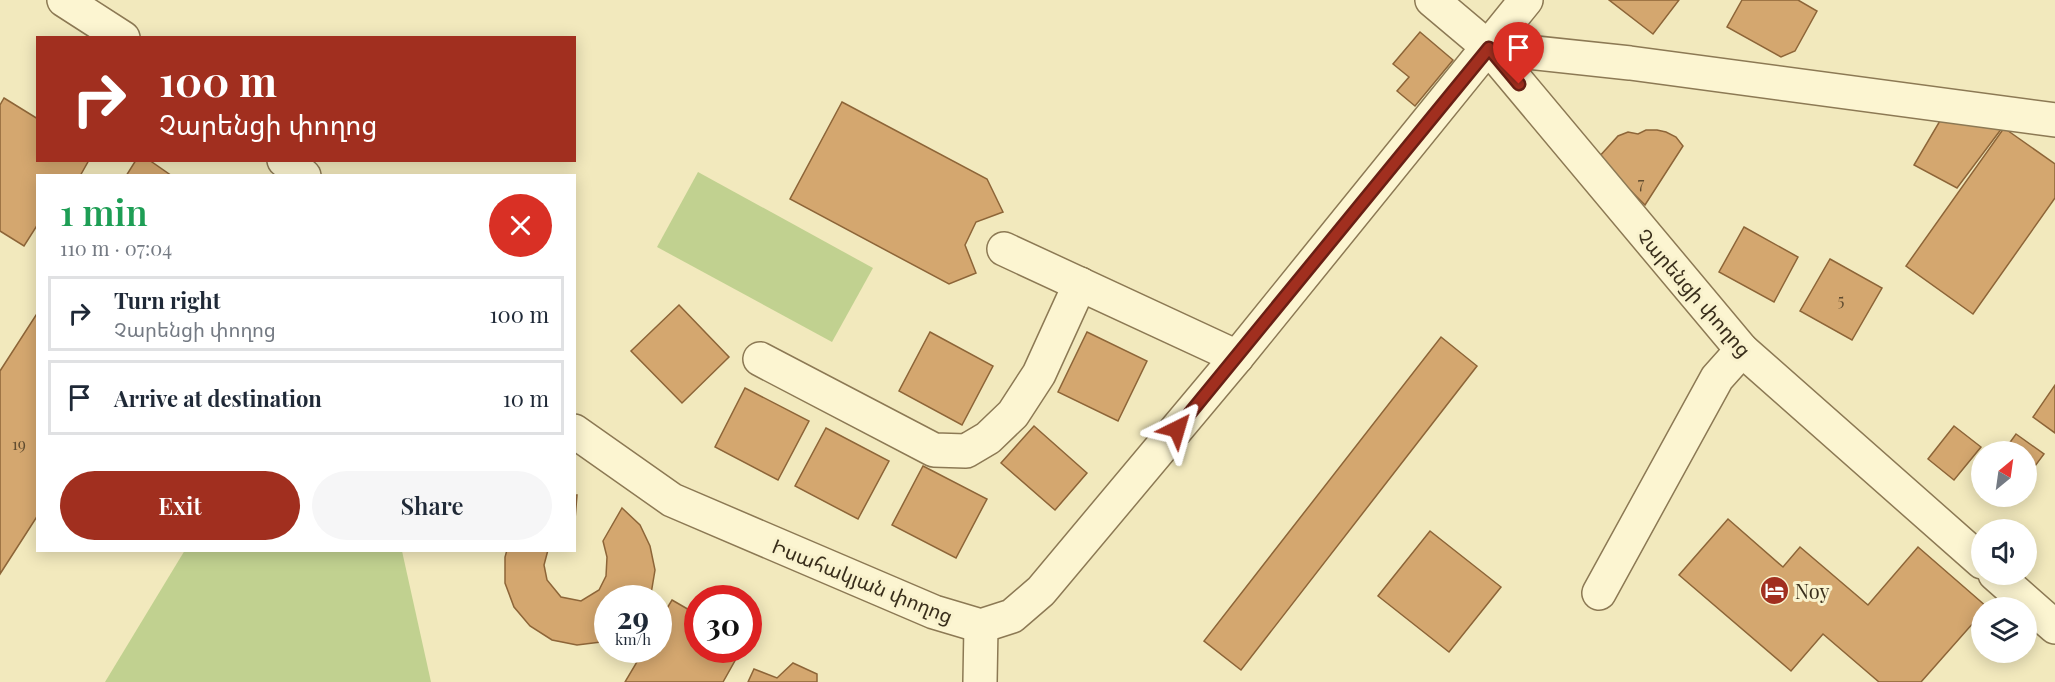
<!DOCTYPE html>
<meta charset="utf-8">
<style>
:root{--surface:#fff;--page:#f6f6f7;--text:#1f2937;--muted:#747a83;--line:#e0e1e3;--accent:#a12f1f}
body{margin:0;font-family:"Playfair Display","Noto Sans Armenian",serif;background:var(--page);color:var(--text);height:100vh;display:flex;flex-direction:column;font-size:22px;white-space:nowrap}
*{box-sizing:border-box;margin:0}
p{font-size:20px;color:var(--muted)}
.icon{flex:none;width:33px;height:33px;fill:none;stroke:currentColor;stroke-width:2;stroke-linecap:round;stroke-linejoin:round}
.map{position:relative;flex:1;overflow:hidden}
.details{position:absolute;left:36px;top:174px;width:540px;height:378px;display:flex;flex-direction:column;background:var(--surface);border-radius:0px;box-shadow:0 3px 15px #0003}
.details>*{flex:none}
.banner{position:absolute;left:36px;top:36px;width:540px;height:126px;border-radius:0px;box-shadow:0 3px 15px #0003;background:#a12f1f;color:#fff;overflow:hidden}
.needle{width:39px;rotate:29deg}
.buttons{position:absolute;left:1971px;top:441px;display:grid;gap:12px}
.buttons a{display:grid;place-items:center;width:66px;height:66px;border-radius:50%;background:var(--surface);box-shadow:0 3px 15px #0003;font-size:30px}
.speed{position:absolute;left:594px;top:585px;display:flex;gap:12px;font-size:30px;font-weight:700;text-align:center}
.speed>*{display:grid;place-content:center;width:78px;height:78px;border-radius:50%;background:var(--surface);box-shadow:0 3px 15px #0003;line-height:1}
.speed small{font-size:15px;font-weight:400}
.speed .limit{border:9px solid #d22;background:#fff;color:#111}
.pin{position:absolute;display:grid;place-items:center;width:51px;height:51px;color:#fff;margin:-62px -26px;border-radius:50% 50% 50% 0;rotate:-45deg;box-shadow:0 0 6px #0007}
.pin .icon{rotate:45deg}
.me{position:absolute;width:66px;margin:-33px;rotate:40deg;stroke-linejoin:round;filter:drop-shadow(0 0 4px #0008)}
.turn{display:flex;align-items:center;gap:21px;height:126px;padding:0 24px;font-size:27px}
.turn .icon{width:78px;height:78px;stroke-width:2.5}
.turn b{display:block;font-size:42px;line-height:51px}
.round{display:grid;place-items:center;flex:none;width:63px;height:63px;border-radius:32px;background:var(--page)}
.summary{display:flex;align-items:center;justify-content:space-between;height:102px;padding:0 24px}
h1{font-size:36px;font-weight:600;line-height:45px;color:#1e9e55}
.action{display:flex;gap:12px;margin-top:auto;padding:12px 24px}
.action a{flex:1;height:69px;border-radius:36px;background:var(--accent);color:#fff;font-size:24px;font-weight:600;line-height:69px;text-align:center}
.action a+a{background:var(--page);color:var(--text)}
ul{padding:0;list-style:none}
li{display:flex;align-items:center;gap:18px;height:75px;margin:0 12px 9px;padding:0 12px;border:3px solid var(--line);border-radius:0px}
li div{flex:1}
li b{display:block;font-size:22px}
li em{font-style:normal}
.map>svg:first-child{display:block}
</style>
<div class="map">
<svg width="2055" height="682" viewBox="0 0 2055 682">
<rect width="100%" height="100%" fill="#f2e9bd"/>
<g fill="#c1d190">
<path d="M698 172 873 268 832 342 657 247Z"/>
<path d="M185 550 402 551 431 682H105Z"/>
</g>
<g fill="#d4a76f" stroke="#8d6538" stroke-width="1.5">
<path d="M1609 0H1679L1653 34Z"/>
<path d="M1742 0H1798L1817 11 1795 51 1781 57 1727 27Z"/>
<path d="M1420 32 1453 60 1415 106 1397 91 1409 77 1393 64Z"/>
<path d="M4 98 38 119V160H89L80 176H38V224L24 246 0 231V105Z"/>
<path d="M842 102 987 179 1003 212 976 222 965 245 976 273 949 284 790 199Z"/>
<path d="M1941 119 2002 128 1957 188 1914 165Z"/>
<path d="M2004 128 2055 164V198L1973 314 1906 266Z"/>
<path d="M1646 130H1657L1666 132 1676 137 1683 146 1645 205 1598 158 1618 136 1628 132 1638 134Z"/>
<path d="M136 160H149L172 176H126Z"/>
<path d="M1744 227 1798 257 1774 302 1719 272Z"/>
<path d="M1830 259 1882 288 1852 340 1800 311Z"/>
<path d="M679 305 729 357 682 403 631 351Z"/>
<path d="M38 312V515L0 574V371Z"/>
<path d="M930 332 993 366 962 425 899 391Z"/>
<path d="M1087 332 1147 361 1118 421 1058 392Z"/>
<path d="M1441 337 1477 366 1241 670 1204 641Z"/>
<path d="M2055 385V433L2033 417Z"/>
<path d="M745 388 809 421 778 480 715 447Z"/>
<path d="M1034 426 1087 473 1055 510 1001 463Z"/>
<path d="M1954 426 1981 447 1954 480 1928 459Z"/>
<path d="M826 428 889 461 858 519 795 486Z"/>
<path d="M2016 434 2044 454 2026 478V452H2003Z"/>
<path d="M923 466 987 499 956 558 892 525Z"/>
<path d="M574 495H577L574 532Z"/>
<path d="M622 508 640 525 650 546 655 570 651 594 648 598H608V639L601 642 577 645 552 640 530 626 514 607 505 583V557L507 550H548L544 565 547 580 561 597 581 601 599 590 606 576 607 557 603 541Z"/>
<path d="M1728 519 1783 567 1800 547 1868 605 1918 547 1987 607 1982 608V613L1921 682H1879L1823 634 1791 671 1679 575Z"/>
<path d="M1430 531 1501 587 1449 652 1378 596Z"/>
<path d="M672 600 698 615V650H741L723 682H625L644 650H658V623Z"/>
<path d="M793 663 817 674V682H748L754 669 777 678Z"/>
</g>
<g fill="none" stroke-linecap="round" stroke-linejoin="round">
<defs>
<g id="minor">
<path d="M64 0 123 38"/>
<path d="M1432 0 1489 48 1742 350 1982 562"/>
<path d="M1489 48 1630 63 2055 120"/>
<path d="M284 160 304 176"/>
<path d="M1004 249 1237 357"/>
<path d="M760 359 934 450 966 451 988 438 1013 414 1039 374 1080 284"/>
<path d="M574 431 672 500 934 612 981 626 1012 616 1041 591 1237 357 1526 0"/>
<path d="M1995 574 2055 627"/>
<path d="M1599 593 1717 378 1742 350"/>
<path d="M980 682 981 626"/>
</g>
</defs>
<use href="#minor" stroke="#8c7954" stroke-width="36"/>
<use href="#minor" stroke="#fcf5d1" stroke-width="33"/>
</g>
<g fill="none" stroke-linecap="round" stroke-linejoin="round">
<defs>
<path id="route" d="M1177 429 1489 48 1519 84"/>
</defs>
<use href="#route" stroke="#691f14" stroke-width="15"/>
<use href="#route" stroke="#a12f1f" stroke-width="10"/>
</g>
<defs>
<symbol id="hotel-disc" viewBox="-11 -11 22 22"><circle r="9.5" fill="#a12f1f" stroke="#f9f2cd"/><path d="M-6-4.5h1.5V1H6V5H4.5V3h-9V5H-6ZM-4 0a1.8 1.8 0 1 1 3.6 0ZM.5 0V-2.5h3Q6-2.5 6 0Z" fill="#fff"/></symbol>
</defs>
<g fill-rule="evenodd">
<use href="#hotel-disc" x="1758" y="574" width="33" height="33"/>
</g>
<g text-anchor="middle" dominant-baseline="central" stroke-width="6" stroke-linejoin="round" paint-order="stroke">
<g font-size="16" fill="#604c30">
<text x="1641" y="182">7</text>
<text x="1841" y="299">5</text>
<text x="19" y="443">19</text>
</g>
<g font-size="20" fill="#392e1b" stroke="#f9f2cd">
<text transform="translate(1695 292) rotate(49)">Չարենցի փողոց</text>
<text transform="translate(863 580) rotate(22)">Իսահակյան փողոց</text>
</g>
<g font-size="20" fill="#392e1b" stroke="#f9f2cd" text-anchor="start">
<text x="1795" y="590">Noy</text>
</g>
</g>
</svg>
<div class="buttons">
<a><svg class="needle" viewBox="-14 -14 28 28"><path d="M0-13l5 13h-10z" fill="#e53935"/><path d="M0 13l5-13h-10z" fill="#747a83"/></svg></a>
<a><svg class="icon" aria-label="sound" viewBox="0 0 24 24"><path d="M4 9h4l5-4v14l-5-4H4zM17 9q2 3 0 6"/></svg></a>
<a><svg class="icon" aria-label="layers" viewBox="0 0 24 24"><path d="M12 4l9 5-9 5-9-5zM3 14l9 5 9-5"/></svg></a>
</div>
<div class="speed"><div>29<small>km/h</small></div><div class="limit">30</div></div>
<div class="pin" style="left:1519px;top:84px;background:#d93025"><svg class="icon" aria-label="arrive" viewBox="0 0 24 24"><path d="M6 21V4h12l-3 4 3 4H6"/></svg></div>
<svg class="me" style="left:1177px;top:429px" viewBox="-20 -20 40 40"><path d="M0-17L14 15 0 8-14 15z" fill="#a12f1f" stroke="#fff" stroke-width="4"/></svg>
<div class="banner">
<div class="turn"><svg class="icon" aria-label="right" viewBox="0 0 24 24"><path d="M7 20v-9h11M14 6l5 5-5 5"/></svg><div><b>100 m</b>Չարենցի փողոց</div></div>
</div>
<section class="details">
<div class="summary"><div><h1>1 min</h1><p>110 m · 07:04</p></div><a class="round" style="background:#d93025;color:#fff"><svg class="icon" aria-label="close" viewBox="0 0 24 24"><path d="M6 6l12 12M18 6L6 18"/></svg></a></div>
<ul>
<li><svg class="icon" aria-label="right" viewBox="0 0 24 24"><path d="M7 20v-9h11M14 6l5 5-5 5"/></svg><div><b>Turn right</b><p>Չարենցի փողոց</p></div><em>100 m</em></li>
<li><svg class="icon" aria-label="arrive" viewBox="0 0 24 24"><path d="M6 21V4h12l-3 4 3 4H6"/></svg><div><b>Arrive at destination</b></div><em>10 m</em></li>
</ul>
<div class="action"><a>Exit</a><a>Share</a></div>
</section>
</div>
